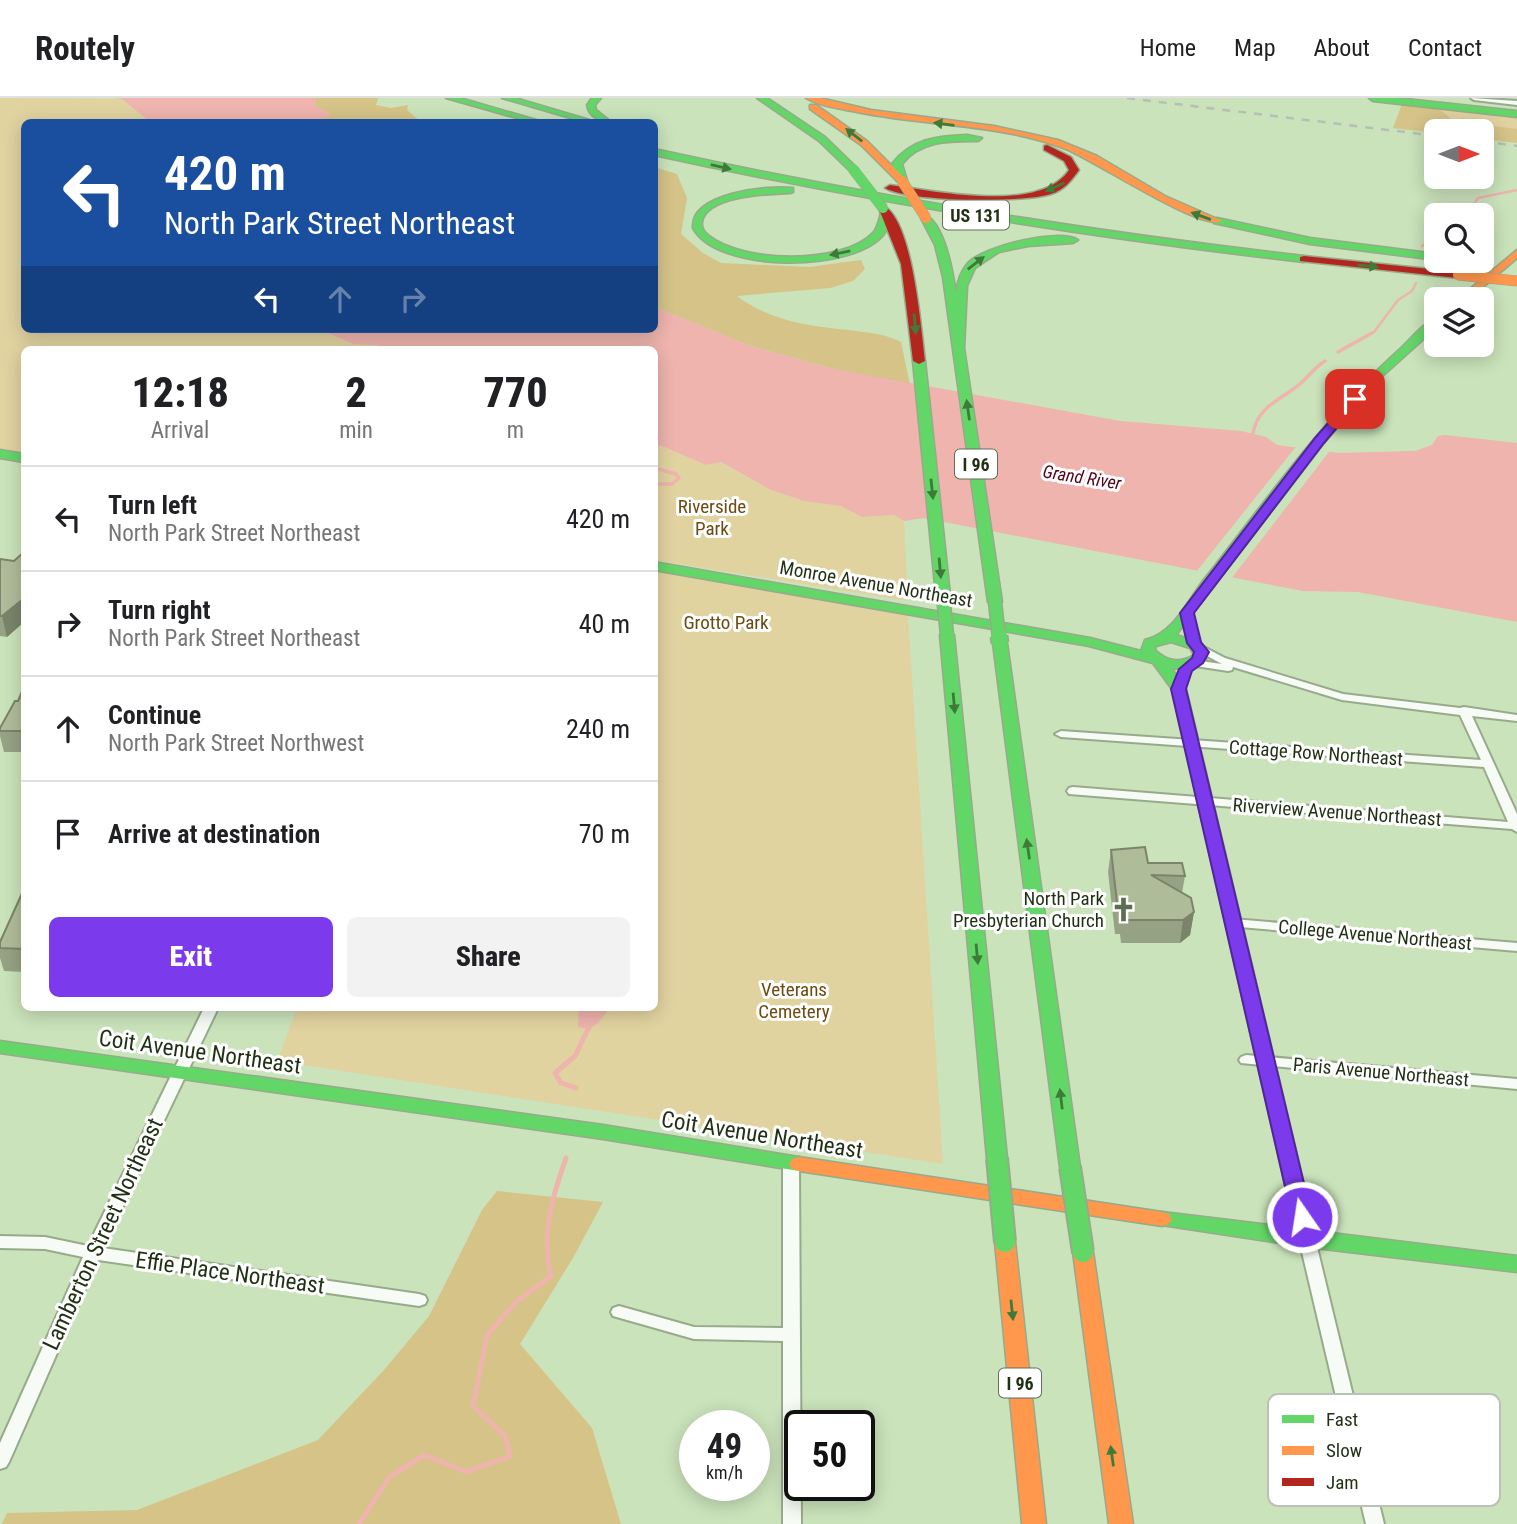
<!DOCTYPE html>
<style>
:root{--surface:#fff;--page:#f2f2f2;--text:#202124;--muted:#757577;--line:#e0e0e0;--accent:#7c3aed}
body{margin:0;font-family:"Roboto Condensed",sans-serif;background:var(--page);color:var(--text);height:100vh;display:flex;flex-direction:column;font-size:26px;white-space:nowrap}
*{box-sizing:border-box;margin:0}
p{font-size:23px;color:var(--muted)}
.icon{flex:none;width:38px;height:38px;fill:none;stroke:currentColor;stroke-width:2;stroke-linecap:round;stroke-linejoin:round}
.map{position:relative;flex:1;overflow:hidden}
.panel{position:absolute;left:21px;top:248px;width:637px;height:665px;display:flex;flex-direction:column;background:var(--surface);border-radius:10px;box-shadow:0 4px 18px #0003}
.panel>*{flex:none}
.top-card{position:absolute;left:21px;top:21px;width:637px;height:214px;border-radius:10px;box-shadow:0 4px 18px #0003;background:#1a4fa0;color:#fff;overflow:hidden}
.needle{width:46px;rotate:90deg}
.fabs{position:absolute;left:1424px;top:21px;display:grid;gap:14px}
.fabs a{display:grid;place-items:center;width:70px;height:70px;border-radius:10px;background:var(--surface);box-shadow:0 4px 18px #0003;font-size:35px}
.speed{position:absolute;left:679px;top:1312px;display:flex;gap:14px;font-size:35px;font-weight:700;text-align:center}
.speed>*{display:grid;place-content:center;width:91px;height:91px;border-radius:50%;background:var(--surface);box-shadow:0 4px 18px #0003;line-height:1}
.speed small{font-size:18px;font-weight:400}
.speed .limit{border:4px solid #111;border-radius:10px;background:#fff;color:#111}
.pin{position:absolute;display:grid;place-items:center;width:60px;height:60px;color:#fff;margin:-30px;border-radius:14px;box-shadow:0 4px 10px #0006}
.me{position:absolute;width:77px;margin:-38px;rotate:347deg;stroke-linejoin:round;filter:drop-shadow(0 0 5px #0008)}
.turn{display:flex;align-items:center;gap:24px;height:147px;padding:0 28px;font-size:32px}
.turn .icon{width:91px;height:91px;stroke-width:2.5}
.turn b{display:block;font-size:49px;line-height:60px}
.lanes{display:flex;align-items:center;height:66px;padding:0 28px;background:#0003;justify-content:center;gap:35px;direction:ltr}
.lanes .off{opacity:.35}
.eta{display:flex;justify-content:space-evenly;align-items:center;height:119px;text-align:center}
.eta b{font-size:42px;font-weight:800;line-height:49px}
.button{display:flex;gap:14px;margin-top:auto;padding:14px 28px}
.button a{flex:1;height:80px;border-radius:10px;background:var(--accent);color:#fff;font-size:28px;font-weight:800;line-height:80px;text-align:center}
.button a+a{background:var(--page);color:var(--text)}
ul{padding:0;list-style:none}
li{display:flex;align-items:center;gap:21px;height:105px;padding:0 28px;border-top:2px solid var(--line)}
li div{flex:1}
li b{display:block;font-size:26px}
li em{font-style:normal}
header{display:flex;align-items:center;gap:42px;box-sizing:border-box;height:98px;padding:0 35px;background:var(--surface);border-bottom:2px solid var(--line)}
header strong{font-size:33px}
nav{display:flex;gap:38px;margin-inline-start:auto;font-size:24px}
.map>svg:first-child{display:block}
</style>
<header>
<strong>Routely</strong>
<nav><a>Home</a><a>Map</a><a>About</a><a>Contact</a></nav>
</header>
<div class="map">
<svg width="1517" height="1426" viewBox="0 0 1517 1426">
<rect width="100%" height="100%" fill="#cae3bb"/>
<g fill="#e1d3a0">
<path d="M0 0 122 1 150 24H24V231H319L353 246 377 247 385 252H24V355L0 350Z"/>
<path d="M1402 6 1517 19V45L1482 41V33H1437V35L1393 30Z"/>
<path d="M654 347 662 348 706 367 720 364 771 392 804 403 841 408 862 419 894 417 904 423 908 503 655 462Z"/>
<path d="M655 470 908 517 943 1066 277 963 297 910H654Z"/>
</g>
<g fill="#d5c388">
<path d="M315 0H378L376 7 391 10 408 7 407 12 421 24H316L331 16 316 9Z"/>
<path d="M1402 6C1420 8 1441 6 1452 23L1517 31V45L1482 41V33H1437V35L1393 30Z"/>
<path d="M654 69 677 76 687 100 681 136 703 155 721 165 809 169 861 162 865 171 853 183 830 190 737 198C770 223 809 228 849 232 869 235 883 235 901 244L910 287 834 271 748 247 655 209Z"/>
<path d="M497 1093 603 1104 573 1160 520 1246 592 1330 621 1426H2L7 1415 137 1412 318 1342 384 1272 429 1218 482 1112Z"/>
</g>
<g fill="#eeb4ad">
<path d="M115 0H315L316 9 332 16 316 24H150L122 1Z"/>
<path d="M655 209 748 247 834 271 1120 323 1241 333 1266 339 1277 347 1339 355 1415 353 1432 347 1438 338 1445 337 1517 345V524L1358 494 1303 493 923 420 904 423 894 417 862 419 841 408 804 403 771 392 721 364 706 367 662 348 655 347 654 252H385L377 247 353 246 319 231H654Z"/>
<path d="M579 910H610L598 925 589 931 578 929Z"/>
</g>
<path fill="#cae3bb" d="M1298 346 1332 350 1231 481 1196 474Z"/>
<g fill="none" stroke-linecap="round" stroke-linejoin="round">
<g stroke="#eeb4ad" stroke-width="2.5">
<path d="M1473 108 1478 100 1517 92"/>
<path d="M1460 117 1466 113"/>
<path d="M1422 148 1437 137"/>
<path d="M1369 237 1374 234 1398 202 1412 193 1416 185"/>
</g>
<g stroke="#eeb4ad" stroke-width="3.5">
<path d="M1338 254 1372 235"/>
<path d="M1253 335C1258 307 1282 302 1301 285 1309 278 1315 269 1325 263"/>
<path d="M654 370 676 376 679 380 672 386H654"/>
</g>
<path stroke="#eeb4ad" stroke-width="4.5" d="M589 929 590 926"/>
<g stroke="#eeb4ad" stroke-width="5">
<path d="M576 990 561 985 555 975 575 958 590 927"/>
<path d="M359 1426 390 1378 425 1357 466 1374 510 1358 505 1338 473 1308 487 1237 516 1204 551 1178C541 1135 552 1100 566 1060"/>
</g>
<defs>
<g id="street">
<path d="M1471 0 1517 3V7L1474 2Z"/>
<path d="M1200 547 1225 560 1343 596 1460 610 1464 609 1517 617V623L1472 618 1517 716V734L1512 731 1069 696 1067 693 1069 690 1073 689 1508 724 1484 669 1061 639 1055 636 1061 633 1481 662 1460 617 1342 602 1233 569 1232 572 1228 573 1189 567 1187 565 1193 562 1222 566 1196 552 1195 550 1196 548Z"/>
<path d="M1233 821 1517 845V853L1228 828 1226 825Z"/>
<path d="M204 910H218L103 1150 419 1196 425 1198 427 1202 425 1206 419 1208 98 1162 9 1364 6 1369 0 1371V1345L83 1159 45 1151 0 1150V1138L45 1139 88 1148Z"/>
<path d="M1246 957 1517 981V991L1241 965 1239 962 1241 959Z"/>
<path d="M791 1061 796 1062 799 1066 801 1426H783V1243L694 1241 613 1218 611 1214 613 1210 619 1208 694 1229 783 1230V1066L786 1062Z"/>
<path d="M1307 1135 1313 1137 1315 1141 1384 1426H1366L1299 1141 1301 1137Z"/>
</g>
<g id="fast">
<path d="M446 0H460L543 24H531Z"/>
<path d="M502 0H515L596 24H584Z"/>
<path d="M592 0H601L595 7 596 12 611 24C600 24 589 19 587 7Z"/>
<path d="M757 0H767L825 39 856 69V73H850L819 43Z"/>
<path d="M1369 0H1396L1517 13V19L1373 3Z"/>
<path d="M967 37 982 40 978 43C950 43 921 42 902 66L907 83 902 86 897 83 892 66C911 41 937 38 967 37Z"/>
<path d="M654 51C869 98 1086 133 1304 158L1309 161 1304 164C1086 139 869 104 654 57Z"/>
<path d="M793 90V94L790 95C770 96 706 97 702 124 701 130 705 135 709 138 743 165 842 167 873 135 878 130 879 122 881 115L886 112 891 115C889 122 888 130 884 136 853 175 717 175 693 130 690 95 768 87 793 90Z"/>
<path d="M926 117C945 128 953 175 956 196 957 185 960 174 968 165 984 148 1059 130 1078 142L1073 145 1028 148 999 154 975 170 967 188 964 250 1002 504 995 508 988 504 943 179 935 147 921 120Z"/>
<path d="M1217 120 1310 140 1437 156V162L1310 146 1214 125V121Z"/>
<path d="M1456 163H1478L1479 164 1474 167Z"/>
<path d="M1437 220V229L1377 283 1323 346 1176 537 1199 544 1207 554 1206 562 1193 569 1172 571 1186 591 1315 1133 1517 1158V1174L1307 1149 1155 1126 1152 1121 1155 1116 1162 1114 1295 1130 1172 591 1153 565 1089 548 654 472V464L1090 540 1141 553 1145 542C1175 535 1188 501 1206 479 1268 400 1326 317 1400 251 1411 241 1423 225 1437 220ZM1171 544 1190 550 1194 557C1179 566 1167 563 1155 552L1156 548Z"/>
<path d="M919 260 925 263 950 497 943 501 936 497 913 263Z"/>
<path d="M0 352 24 356V364L0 360Z"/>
<path d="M947 533 954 537 1007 1060 1004 1065 997 1067 990 1065 987 1060 940 537Z"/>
<path d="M1000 541 1007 545 1080 1069 1077 1074 1070 1076 1063 1074 1060 1069 993 545Z"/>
<path d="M0 943 603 1027 799 1059 806 1061 809 1066 806 1071 799 1073 603 1041 0 955Z"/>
</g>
<g id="slow">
<path d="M806 0H820L871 12 994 28 1058 42 1097 58 1165 98 1222 123C1204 135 1092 61 1066 51 1001 26 929 28 862 15 844 11 821 9 806 0Z"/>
<path d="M810 7H816L867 43 905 81V85H899L861 47 810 11Z"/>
<path d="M1517 152V160L1469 201H1458Z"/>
<path d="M799 1059 1162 1114 1169 1116 1172 1121 1169 1126 1162 1128 799 1073 792 1071 789 1066 792 1061Z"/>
<path d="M1005 1136 1012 1139 1015 1144 1046 1426H1022L995 1144 998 1139Z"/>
<path d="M1083 1146 1090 1149 1093 1154 1133 1426H1109L1073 1154 1076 1149Z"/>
</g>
<g id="jam">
<path d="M1047 47 1071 59 1079 72C1071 83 1064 92 1051 96 1023 105 908 104 885 90L890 87C935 93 1040 116 1069 72L1064 63 1044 52V48Z"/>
<path d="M884 108C913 124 921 231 925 263L919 266 913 263 901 166 879 111Z"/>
<path d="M1304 158 1458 174 1463 177 1458 180 1300 163V159Z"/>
</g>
</defs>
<use href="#street" stroke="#97aa8b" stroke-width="4"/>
<use href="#fast" stroke="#97aa8b" stroke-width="3"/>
<use href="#slow" stroke="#97aa8b" stroke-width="3"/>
<use href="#jam" stroke="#97aa8b" stroke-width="3"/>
<use href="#street" fill="#f7fbf5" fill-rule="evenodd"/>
<use href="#fast" fill="#63d668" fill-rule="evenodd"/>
<use href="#slow" fill="#ff974d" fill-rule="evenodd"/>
<use href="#jam" fill="#b3261e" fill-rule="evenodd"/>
<g stroke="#b7beb3" stroke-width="2.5" stroke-dasharray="8 8" stroke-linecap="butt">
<path d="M1127 0 1437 38"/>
<path d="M1482 43 1517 48"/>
</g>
<defs>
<path id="fast-bridge-far3" d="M853 71 883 110"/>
<g id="fast-bridge-far2">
<path d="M943 497 947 537"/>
<path d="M995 504 999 540"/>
</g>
<path id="fast-bridge-far1" d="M999 538 1000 545"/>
<g id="fast-bridge">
<path d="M997 1060 1005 1144"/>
<path d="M1070 1069 1083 1154"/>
</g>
<g id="slow-bridge">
<path d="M902 83 926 120"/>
<path d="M1458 177 1517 183"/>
</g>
</defs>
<use href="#fast-bridge-far3" stroke="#97aa8b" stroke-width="11" stroke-linecap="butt"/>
<use href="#fast-bridge-far2" stroke="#97aa8b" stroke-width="15" stroke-linecap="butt"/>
<use href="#fast-bridge-far1" stroke="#97aa8b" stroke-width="19" stroke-linecap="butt"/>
<use href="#fast-bridge" stroke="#97aa8b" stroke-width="24" stroke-linecap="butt"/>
<use href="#slow-bridge" stroke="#97aa8b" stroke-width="11" stroke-linecap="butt"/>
<use href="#fast-bridge-far3" stroke="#63d668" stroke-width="10"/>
<use href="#fast-bridge-far2" stroke="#63d668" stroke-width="12"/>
<use href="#fast-bridge-far1" stroke="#63d668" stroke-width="16"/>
<use href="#fast-bridge" stroke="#63d668" stroke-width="20"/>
<use href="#slow-bridge" stroke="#ff974d" stroke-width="10"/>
</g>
<g fill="#96a284">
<path d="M24 454V524L7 539 0 538V461L14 463Z"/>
<path d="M24 589V654H4L0 638V630L18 603Z"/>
<path d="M1111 752 1185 778 1182 795 1194 814 1190 837 1180 845H1121L1120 836H1115L1108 774Z"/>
<path d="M24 791V874L4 873 0 860V844Z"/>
</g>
<g fill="#7a846b">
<path d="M22 502 24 513V524L7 539 2 518Z"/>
<path d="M1194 814 1190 837 1180 845 1183 822Z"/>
</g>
<g fill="#afbc99" stroke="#7a846b" stroke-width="2">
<path d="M24 454V502H22L2 518H0V461L14 463Z"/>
<path d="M24 589V633H0V630L15 603H18Z"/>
<path d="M1145 749 1148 765H1182L1185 778 1151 777 1191 800 1194 814 1183 822H1124L1123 814 1118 813 1111 752Z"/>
<path d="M24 791V851L0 850V844Z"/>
</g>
<defs><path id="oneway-solid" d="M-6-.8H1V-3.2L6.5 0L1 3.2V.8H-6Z" transform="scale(1.75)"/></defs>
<g fill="#3e7b39">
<use href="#oneway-solid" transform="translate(944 26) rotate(-173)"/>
<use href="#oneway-solid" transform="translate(854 37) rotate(-142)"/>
<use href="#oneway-solid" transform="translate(721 69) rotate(13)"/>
<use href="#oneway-solid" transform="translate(1055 89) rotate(156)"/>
<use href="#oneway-solid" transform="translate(1201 118) rotate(-160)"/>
<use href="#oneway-solid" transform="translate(840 155) rotate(169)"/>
<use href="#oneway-solid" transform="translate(976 165) rotate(-38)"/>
<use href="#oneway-solid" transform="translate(1368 168) rotate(6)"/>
<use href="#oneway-solid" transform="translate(915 226) rotate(85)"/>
<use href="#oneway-solid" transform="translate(968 312) rotate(-98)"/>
<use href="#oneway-solid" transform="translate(932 391) rotate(84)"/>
<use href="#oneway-solid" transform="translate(940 470) rotate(85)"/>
<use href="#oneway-solid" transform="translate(954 605) rotate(85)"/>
<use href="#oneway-solid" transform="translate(1028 751) rotate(-98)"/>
<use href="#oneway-solid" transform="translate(977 856) rotate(85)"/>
<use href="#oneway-solid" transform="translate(1061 1001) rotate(-97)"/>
<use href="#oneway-solid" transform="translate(1012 1212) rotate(84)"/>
<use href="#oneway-solid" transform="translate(1112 1358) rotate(-98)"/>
</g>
<path fill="#7c3aed" stroke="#51269a" stroke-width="2" d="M1351 299 1361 301 1324 345 1194 515 1201 544 1209 554 1203 565 1192 573 1186 591 1312 1119 1309 1124 1302 1127 1295 1124 1292 1119 1171 591 1179 571 1192 560 1194 554 1187 545 1180 515 1315 340Z"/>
<defs>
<symbol id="church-bare" viewBox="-9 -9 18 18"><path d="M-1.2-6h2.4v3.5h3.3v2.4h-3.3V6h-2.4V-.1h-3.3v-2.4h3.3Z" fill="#5b6f4e" stroke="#fff" stroke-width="2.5" paint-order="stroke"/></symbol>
</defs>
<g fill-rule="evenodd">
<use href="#church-bare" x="1106" y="794" width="35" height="35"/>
</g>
<g text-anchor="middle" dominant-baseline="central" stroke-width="6" stroke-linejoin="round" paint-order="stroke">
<g fill="#fff" stroke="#626e5a" stroke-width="2">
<rect x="943" y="102.5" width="66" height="29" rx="5"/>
<rect x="955" y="351.5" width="42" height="29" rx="5"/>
<rect x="999" y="1270.5" width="42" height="29" rx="5"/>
</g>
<g font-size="18" font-weight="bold" fill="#1f3013">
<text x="976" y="117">US 131</text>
<text x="976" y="366">I 96</text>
<text x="1020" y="1285">I 96</text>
</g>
<g font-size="18" font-style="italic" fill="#560319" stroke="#fff">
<text transform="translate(1082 379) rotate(9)">Grand River</text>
</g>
<g font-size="19" fill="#6d4a10" stroke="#fff">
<text x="712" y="408">Riverside<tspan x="712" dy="22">Park</tspan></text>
<text x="726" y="524">Grotto Park</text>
<text x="794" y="891">Veterans<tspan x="794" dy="22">Cemetery</tspan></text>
</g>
<g font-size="19" fill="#1f3013" stroke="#fff">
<text transform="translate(876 486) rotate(10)">Monroe Avenue Northeast</text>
<text transform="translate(1316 655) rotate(4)">Cottage Row Northeast</text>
<text transform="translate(1337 714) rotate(4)">Riverview Avenue Northeast</text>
<text transform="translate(1375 837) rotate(5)">College Avenue Northeast</text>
<text transform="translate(1381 974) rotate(5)">Paris Avenue Northeast</text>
</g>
<g font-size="19" fill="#1f3013" stroke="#fff" text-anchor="end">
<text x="1104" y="800">North Park<tspan x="1104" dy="22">Presbyterian Church</tspan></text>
</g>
<g font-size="23" fill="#1f3013" stroke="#fff">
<text transform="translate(200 954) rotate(8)">Coit Avenue Northeast</text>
<text transform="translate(762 1037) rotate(9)">Coit Avenue Northeast</text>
<text transform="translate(103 1136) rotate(-65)">Lamberton Street Northeast</text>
<text transform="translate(230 1175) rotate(8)">Effie Place Northeast</text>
</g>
</g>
<rect x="1268" y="1296" width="232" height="112" rx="10" fill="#fff" stroke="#bcc1b8" stroke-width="2"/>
<rect x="1282" y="1317" width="32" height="8" fill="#63d668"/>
<rect x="1282" y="1348" width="32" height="9" fill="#ff974d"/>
<rect x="1282" y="1380" width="32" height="8" fill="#b3261e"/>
<g font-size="19" fill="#1f3013">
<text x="1326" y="1328">Fast</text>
<text x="1326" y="1359">Slow</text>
<text x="1326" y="1391">Jam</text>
</g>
</svg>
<div class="fabs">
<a><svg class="needle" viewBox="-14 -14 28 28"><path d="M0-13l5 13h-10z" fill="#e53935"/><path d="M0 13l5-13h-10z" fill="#757577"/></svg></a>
<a><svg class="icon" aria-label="search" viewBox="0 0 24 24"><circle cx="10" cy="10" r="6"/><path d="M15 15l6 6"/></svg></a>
<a><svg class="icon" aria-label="layers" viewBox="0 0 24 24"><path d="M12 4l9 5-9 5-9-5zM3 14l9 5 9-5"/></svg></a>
</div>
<div class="speed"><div>49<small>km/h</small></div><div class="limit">50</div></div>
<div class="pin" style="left:1355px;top:301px;background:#d93025"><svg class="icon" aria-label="arrive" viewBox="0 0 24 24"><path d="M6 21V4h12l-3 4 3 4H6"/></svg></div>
<svg class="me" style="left:1302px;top:1119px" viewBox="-20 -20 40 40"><circle r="17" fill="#7c3aed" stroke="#fff" stroke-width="3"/><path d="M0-11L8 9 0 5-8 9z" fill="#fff"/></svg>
<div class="top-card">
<div class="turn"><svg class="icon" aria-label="left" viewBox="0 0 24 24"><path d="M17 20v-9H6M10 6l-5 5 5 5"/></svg><div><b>420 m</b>North Park Street Northeast</div></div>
<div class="lanes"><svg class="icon" aria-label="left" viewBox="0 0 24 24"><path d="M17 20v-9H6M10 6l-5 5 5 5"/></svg><svg class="icon off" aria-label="ahead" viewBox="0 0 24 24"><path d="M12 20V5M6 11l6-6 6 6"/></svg><svg class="icon off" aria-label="right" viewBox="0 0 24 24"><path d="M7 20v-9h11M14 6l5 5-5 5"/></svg></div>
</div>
<section class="panel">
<div class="eta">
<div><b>12:18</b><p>Arrival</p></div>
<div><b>2</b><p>min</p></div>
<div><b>770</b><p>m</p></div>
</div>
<ul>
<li><svg class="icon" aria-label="left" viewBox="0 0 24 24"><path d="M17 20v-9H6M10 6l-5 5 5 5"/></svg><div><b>Turn left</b><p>North Park Street Northeast</p></div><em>420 m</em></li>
<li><svg class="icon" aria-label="right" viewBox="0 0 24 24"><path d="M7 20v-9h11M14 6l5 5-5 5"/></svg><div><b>Turn right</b><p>North Park Street Northeast</p></div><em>40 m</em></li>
<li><svg class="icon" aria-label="ahead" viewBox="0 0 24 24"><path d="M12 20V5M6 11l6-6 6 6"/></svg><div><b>Continue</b><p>North Park Street Northwest</p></div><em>240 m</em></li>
<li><svg class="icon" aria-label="arrive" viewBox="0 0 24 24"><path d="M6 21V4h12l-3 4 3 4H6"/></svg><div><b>Arrive at destination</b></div><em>70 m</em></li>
</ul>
<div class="button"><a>Exit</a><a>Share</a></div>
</section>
</div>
